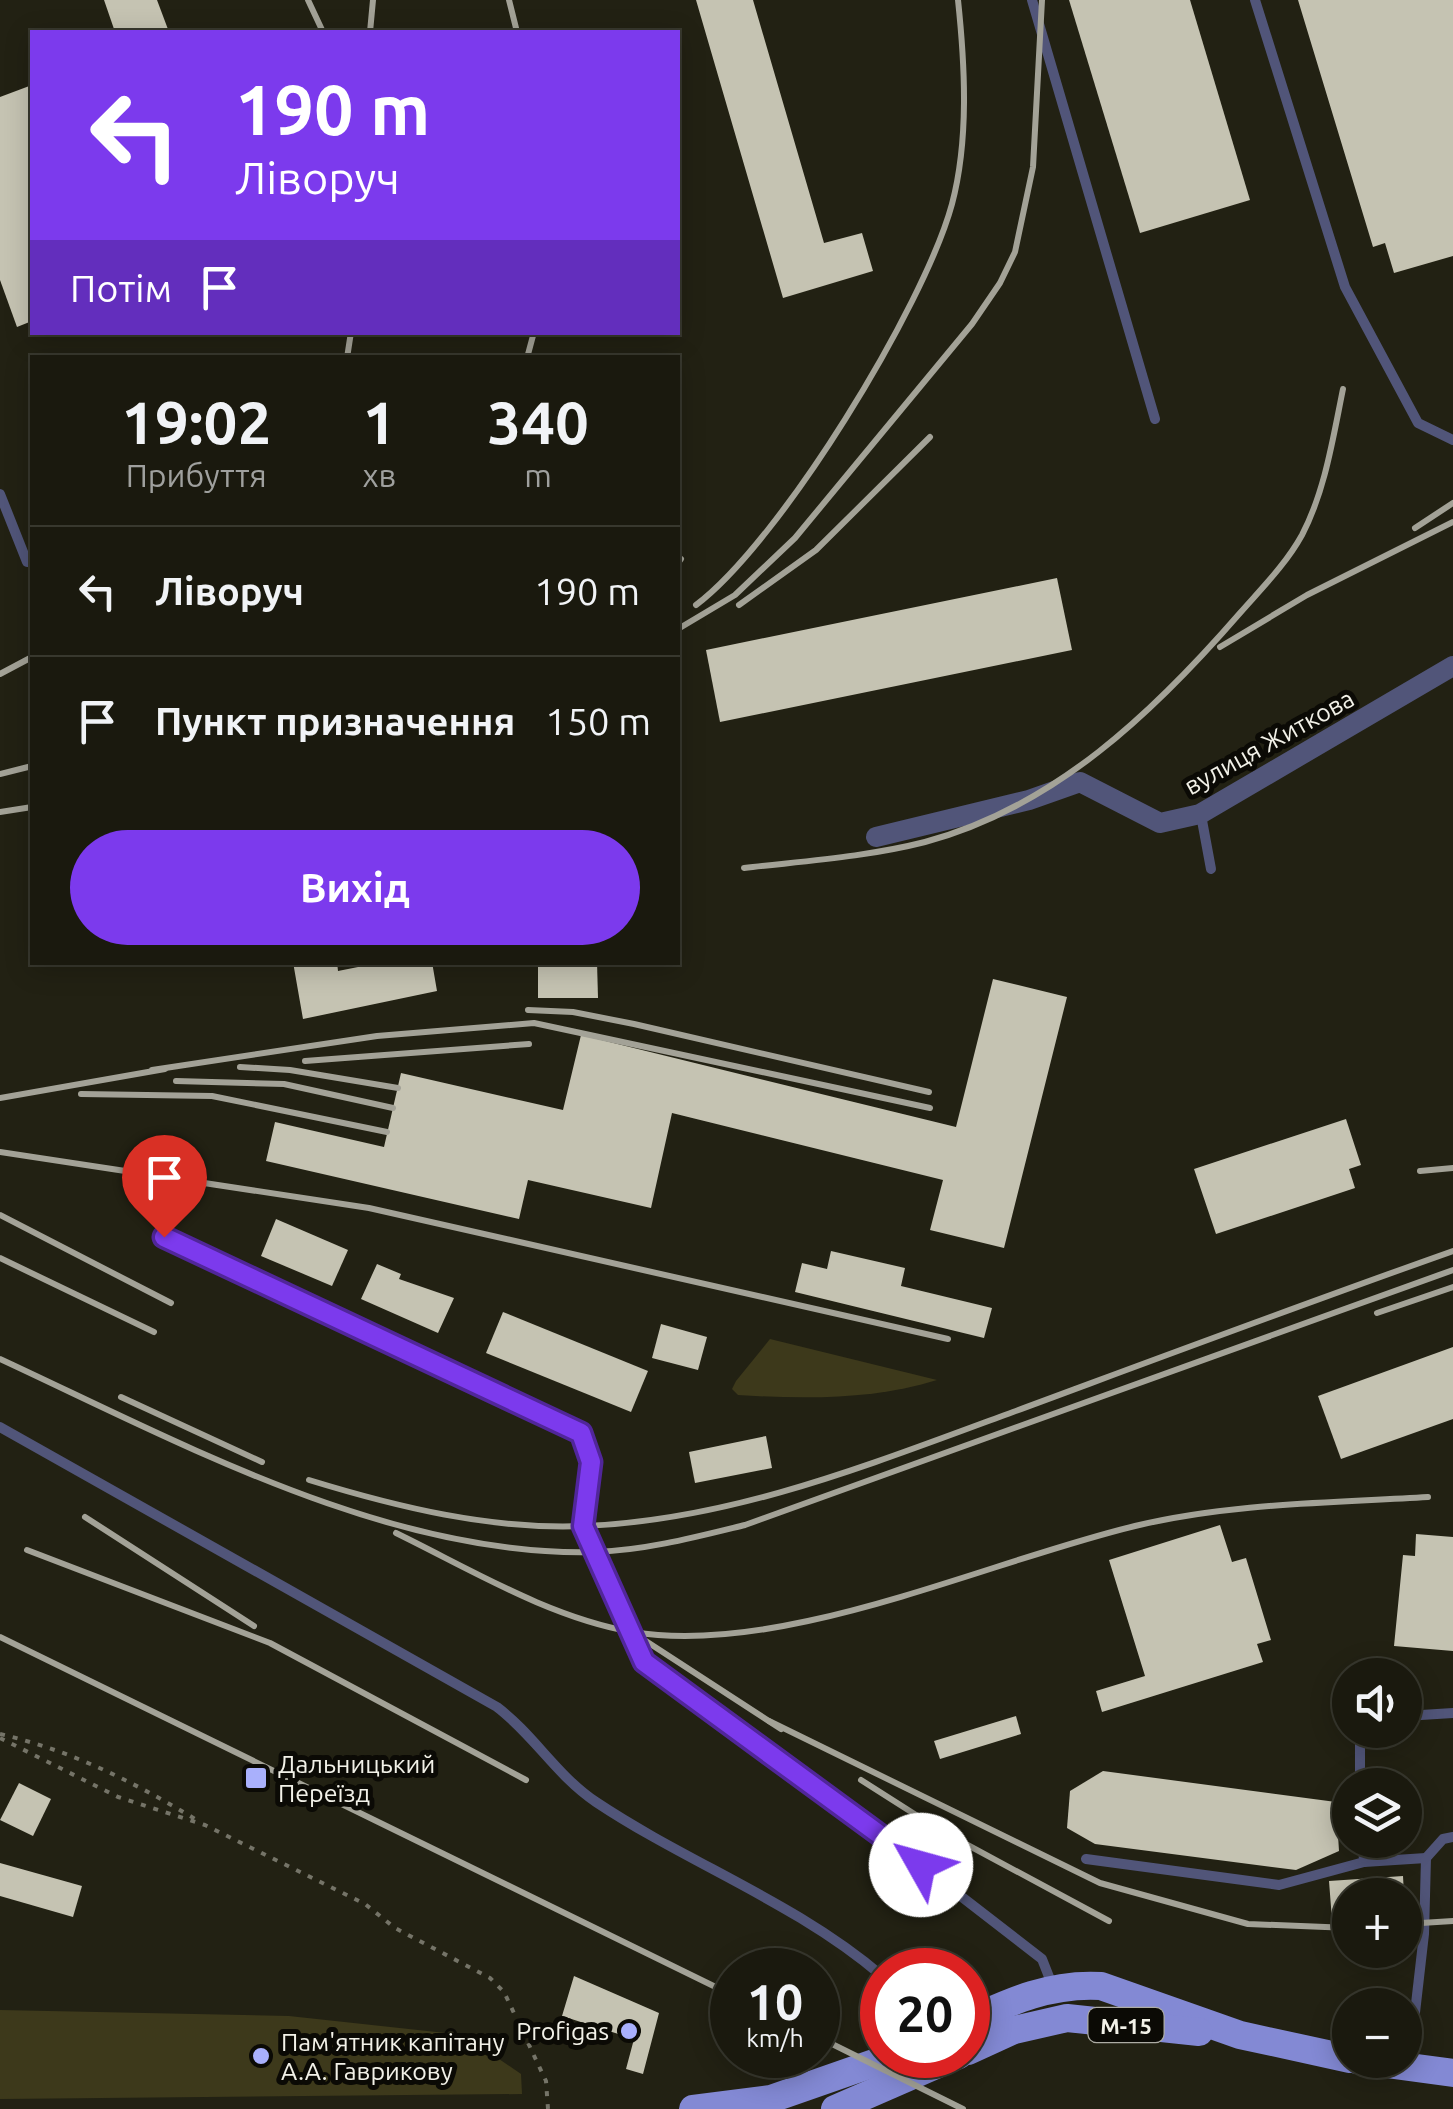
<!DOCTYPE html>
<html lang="uk">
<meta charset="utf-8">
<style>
:root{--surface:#1a190e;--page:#232217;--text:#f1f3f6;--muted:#9fa09e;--line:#38382e;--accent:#7c3aed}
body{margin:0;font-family:Ubuntu,sans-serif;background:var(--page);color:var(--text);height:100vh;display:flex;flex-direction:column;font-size:38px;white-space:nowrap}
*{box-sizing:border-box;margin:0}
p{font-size:32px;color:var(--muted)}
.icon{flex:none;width:55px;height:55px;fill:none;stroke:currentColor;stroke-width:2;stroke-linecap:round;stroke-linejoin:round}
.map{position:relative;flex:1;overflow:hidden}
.drawer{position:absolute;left:30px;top:355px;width:650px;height:610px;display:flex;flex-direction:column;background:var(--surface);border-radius:0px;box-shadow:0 5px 25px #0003,0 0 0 2px var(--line)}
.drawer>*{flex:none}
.hud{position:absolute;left:30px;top:30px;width:650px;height:305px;border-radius:0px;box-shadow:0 5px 25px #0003,0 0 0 2px var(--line);background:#7c3aed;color:#fff;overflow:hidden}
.buttons{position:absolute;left:1332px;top:1658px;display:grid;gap:20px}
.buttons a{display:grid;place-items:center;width:90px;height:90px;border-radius:50%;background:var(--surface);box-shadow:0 5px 25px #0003,0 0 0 2px var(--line);font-size:50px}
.speed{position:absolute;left:710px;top:1948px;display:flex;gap:20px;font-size:50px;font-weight:700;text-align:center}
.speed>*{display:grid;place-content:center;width:130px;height:130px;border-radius:50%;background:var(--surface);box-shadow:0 5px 25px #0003,0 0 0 2px var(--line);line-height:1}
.speed small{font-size:25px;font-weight:400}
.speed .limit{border:15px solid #d22;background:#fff;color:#111}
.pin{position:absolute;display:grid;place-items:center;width:85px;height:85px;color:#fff;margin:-102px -42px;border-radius:50% 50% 50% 0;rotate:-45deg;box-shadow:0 0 10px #0007}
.pin .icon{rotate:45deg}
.me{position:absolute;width:110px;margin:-55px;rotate:308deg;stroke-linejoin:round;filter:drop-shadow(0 0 8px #0008)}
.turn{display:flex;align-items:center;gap:35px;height:210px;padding:0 40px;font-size:45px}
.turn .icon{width:130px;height:130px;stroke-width:2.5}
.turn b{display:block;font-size:70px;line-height:85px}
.then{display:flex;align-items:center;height:95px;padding:0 40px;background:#0003;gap:20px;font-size:38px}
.eta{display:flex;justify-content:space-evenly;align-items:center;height:170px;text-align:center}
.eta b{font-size:60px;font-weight:700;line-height:70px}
.action{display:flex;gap:20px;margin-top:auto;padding:20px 40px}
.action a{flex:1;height:115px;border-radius:60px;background:var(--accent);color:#fff;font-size:40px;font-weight:700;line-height:115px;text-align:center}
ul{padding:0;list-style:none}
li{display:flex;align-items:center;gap:30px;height:130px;padding:0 40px;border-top:2px solid var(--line)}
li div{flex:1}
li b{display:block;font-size:38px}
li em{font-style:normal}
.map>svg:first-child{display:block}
</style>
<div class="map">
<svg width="1453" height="2109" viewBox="0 0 1453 2109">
<rect width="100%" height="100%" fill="#222113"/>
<g fill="#3d391b">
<path d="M770 1339 937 1380C875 1400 803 1399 738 1395L732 1389 736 1381Z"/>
<path d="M0 2010 289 2016 464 2035 521 2074 522 2094 0 2099Z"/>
</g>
<g fill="#c5c3b2">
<path d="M104 0H157L169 32H115Z"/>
<path d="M696 0H753L824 243 862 233 873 271 783 298Z"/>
<path d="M1069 0H1190L1250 200 1140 233Z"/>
<path d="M1298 0H1453V256L1394 273 1385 243 1373 247Z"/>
<path d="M32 85V321L17 327 0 280V97Z"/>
<path d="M1057 578 1072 650 720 722 706 650Z"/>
<path d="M293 962H337L338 971 383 962H432L437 991 303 1019Z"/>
<path d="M538 962H597L598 998H538Z"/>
<path d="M993 979 1067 997 1004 1248 930 1230 943 1180 672 1113 651 1208 528 1180 519 1219 266 1161 275 1122 384 1147 401 1073 563 1110 581 1035 956 1127Z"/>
<path d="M1346 1119 1361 1165 1349 1169 1355 1188 1216 1234 1194 1169Z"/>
<path d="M276 1219 348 1250 332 1286 261 1256Z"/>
<path d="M831 1251 905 1268 901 1286 992 1308 984 1338 795 1292 802 1263 827 1269Z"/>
<path d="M377 1264 401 1274 399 1279 454 1298 438 1333 361 1299Z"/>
<path d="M503 1312 648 1371 631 1412 486 1353Z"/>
<path d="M661 1324 707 1337 698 1370 652 1358Z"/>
<path d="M1453 1347V1419L1341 1459 1318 1396Z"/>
<path d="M766 1436 772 1468 695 1483 689 1452Z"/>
<path d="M1220 1525 1232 1562 1246 1558 1271 1640 1257 1644 1263 1662 1102 1712 1096 1691 1145 1676 1109 1560Z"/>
<path d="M1416 1534 1453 1537V1651L1394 1646 1403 1555 1415 1556Z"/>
<path d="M1016 1716 1021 1734 940 1759 934 1741Z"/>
<path d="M1103 1771 1336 1802 1339 1851 1296 1870 1095 1844 1067 1828 1070 1791Z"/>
<path d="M19 1783 51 1799 33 1836 0 1820Z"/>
<path d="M0 1863 82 1886 73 1917 0 1896Z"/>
<path d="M1403 1876 1404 1895H1350V1920H1332L1329 1881Z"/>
<path d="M574 1976 659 2013 643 2074 626 2069 634 2039 562 2016Z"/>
</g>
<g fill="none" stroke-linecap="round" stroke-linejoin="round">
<g stroke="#757468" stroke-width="4" stroke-dasharray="5 8" stroke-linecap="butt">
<path d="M0 1734C73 1751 136 1783 200 1822"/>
<path d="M0 1738 118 1797 205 1825 365 1904 395 1928 490 1978 504 1992 546 2081 548 2109"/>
</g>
<g stroke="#515579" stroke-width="10">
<path d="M1032 0 1155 419"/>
<path d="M1255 0 1345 287 1418 423 1453 440"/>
<path d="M0 494 27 562"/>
<path d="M1201 815 1211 869"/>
<path d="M164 1237 581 1433 591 1462 583 1526 644 1662 799 1771 1042 1959 1053 1987"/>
<path d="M0 1427 497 1707C534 1735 557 1776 596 1802 689 1864 797 1903 882 1976"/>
<path d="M1405 1716 1453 1713"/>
<path d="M1360 1785V1730"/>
<path d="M1363 1840 1364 1862"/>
<path d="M1086 1859 1279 1885 1364 1862 1426 1858"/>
<path d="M1409 2065 1424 1934 1426 1858 1443 1839 1453 1837"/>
</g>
<path stroke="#515579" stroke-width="20" d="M876 837 1029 800 1080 782 1160 823 1200 814 1453 666"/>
<g stroke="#8389d4" stroke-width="28">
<path d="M968 2021C1011 2001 1051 1983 1101 1986L1240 2035 1350 2059"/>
<path d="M968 2051 1014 2030 1067 2018 1199 2032"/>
<path d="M1357 2060 1453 2073"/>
<path d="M693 2109 771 2099 897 2055"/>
<path d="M835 2109 959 2055"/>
</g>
<g stroke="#a3a297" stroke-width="6">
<path d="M308 0 323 32"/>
<path d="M509 0 517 32"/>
<path d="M370 32 373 0"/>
<path d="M347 358 351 332"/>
<path d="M527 358 534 332"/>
<path d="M1415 528 1453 503"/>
<path d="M678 563 681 559"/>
<path d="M696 605C780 542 924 307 952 204 969 140 965 66 958 0"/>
<path d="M739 605 816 550 930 437"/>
<path d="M678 629 735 595 795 538 972 324 1000 283 1015 252 1033 167 1042 0"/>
<path d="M1220 647 1307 595 1453 522"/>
<path d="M0 674 32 657"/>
<path d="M0 774 32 766"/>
<path d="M0 812 32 807"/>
<path d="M744 868C804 861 866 857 925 842 1055 807 1154 712 1240 613 1262 588 1286 564 1302 535 1325 491 1333 438 1343 389"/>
<path d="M528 1010 573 1012 634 1024 929 1092"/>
<path d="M305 1061 529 1044"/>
<path d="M240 1067 290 1070 398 1088"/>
<path d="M152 1070 377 1036 534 1023 930 1108"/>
<path d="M176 1081 284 1084 393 1108"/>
<path d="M81 1094 212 1096 387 1132"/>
<path d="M0 1098 165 1069"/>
<path d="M0 1152 369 1208 948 1339"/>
<path d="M1420 1171 1453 1168"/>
<path d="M0 1215 171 1303"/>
<path d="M0 1258 154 1332"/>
<path d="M1377 1313 1453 1287"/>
<path d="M0 1359C181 1443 391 1558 596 1552 647 1550 696 1537 745 1525L1453 1270"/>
<path d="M121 1397 262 1462"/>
<path d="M309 1480C397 1507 491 1530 584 1526 734 1520 873 1463 1013 1412 1159 1358 1306 1303 1453 1251"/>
<path d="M85 1517 254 1626"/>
<path d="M396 1533C470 1569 550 1618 633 1632 782 1657 988 1561 1135 1526 1230 1503 1331 1503 1428 1497"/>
<path d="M27 1550 270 1643 526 1780"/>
<path d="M635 1634 781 1729"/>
<path d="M0 1637 732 1995"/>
<path d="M769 1721 1100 1883 1248 1924 1350 1928"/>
<path d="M861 1780 938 1829 1109 1921"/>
<path d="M1405 1924 1453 1921"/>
<path d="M818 2037 963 2109"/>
</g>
</g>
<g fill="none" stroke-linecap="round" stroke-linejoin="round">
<defs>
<path id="route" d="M164 1237 581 1433 591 1462 583 1526 644 1662 921 1865"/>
</defs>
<use href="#route" stroke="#51269a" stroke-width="25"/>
<use href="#route" stroke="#7c3aed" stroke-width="18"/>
</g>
<g fill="#a9b0fc" stroke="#0b0a05" stroke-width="4">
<rect x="244" y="1766" width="24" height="24" rx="5"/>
<circle cx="629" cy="2031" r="10"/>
<circle cx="261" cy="2056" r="10"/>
</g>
<g text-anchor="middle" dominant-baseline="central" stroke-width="10" stroke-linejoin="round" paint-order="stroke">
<rect fill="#0b0a05" stroke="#adaca4" stroke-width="2.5" x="1088.5" y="2008" width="75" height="34" rx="8"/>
<g font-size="22" font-weight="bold" fill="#f2f1e8">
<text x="1126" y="2025">М-15</text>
</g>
<g font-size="25" fill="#f2f1e8" stroke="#0b0a05">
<text transform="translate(1269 742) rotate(-29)">вулиця Житкова</text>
</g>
<g font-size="25" fill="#f2f1e8" stroke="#0b0a05" text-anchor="start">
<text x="278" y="1764">Дальницький<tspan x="278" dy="29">Переїзд</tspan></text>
<text x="609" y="2031" text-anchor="end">Profigas</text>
<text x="281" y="2042">Пам'ятник капітану<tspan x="281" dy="29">А.А. Гаврикову</tspan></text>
</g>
</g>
</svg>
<div class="buttons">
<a><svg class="icon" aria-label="sound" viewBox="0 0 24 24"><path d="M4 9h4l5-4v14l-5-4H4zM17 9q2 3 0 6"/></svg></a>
<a><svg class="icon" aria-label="layers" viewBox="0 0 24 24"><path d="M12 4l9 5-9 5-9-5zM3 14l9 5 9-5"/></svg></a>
<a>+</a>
<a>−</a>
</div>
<div class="speed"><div>10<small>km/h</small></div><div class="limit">20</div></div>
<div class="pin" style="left:164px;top:1237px;background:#d93025"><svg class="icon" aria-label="arrive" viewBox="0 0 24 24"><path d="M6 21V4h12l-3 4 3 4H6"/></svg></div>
<svg class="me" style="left:921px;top:1865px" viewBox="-20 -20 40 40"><circle r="19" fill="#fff"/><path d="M0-13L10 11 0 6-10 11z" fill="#7c3aed"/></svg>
<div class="hud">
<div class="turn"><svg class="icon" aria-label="left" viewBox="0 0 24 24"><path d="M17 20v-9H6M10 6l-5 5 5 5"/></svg><div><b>190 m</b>Ліворуч</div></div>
<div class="then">Потім<svg class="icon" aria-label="arrive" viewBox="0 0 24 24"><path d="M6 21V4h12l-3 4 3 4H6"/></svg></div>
</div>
<section class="drawer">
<div class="eta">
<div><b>19:02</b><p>Прибуття</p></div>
<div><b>1</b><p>хв</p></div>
<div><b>340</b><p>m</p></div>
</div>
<ul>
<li><svg class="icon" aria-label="left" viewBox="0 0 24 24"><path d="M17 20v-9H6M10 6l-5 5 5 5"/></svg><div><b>Ліворуч</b></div><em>190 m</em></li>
<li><svg class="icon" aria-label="arrive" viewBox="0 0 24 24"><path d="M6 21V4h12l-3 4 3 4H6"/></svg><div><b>Пункт призначення</b></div><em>150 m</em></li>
</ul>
<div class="action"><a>Вихід</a></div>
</section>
</div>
